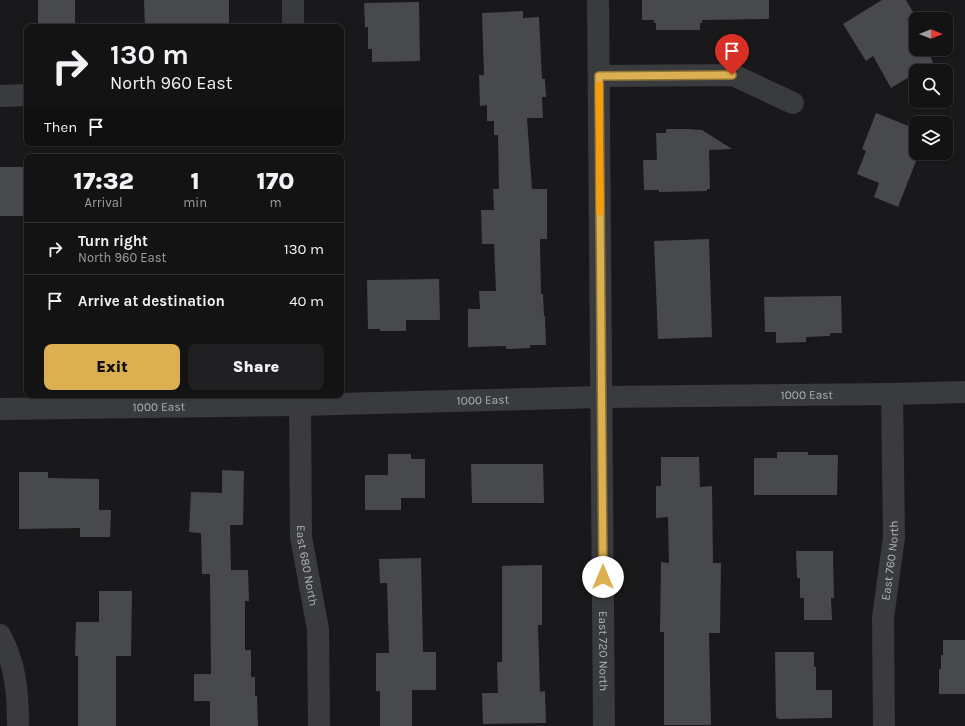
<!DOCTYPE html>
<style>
:root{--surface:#131314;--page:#202022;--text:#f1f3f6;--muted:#9d9ea0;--line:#323234;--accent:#dcb050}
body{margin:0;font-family:Karla,sans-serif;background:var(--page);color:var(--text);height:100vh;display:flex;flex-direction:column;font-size:15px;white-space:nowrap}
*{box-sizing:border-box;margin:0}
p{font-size:13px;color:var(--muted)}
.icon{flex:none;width:22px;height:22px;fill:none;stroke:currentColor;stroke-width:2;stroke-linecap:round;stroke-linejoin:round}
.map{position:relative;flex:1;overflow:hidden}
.side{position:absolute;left:24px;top:154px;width:320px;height:244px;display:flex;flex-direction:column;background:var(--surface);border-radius:8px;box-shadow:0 1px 3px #0004,0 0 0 1px var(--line)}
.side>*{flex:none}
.hud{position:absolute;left:24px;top:24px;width:320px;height:122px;border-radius:8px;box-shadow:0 1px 3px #0004,0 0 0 1px var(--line);background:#131314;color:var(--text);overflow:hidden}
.needle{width:26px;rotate:90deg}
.controls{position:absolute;left:909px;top:12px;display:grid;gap:8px}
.controls a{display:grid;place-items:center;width:44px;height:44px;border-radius:8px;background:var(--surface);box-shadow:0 1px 3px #0004,0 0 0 1px var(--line);font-size:20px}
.pin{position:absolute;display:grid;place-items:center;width:34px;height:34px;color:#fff;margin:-41px -17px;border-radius:50% 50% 50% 0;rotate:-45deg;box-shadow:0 0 4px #0007}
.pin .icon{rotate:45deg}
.me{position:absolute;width:44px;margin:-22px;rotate:0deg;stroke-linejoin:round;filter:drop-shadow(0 0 3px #0008)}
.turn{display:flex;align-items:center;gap:14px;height:84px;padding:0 20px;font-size:18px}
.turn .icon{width:52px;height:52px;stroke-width:2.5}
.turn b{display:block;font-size:28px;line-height:34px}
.then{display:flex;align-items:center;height:38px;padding:0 20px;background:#0003;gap:8px;font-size:15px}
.eta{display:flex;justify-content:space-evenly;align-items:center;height:68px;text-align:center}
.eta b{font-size:24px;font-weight:800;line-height:28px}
.primary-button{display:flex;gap:8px;margin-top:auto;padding:8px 20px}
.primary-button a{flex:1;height:46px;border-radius:8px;background:var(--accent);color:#111;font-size:16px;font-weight:800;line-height:46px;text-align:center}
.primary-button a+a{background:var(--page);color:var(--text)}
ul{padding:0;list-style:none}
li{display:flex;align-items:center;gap:12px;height:52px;padding:0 20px;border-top:1px solid var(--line)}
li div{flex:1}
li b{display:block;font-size:15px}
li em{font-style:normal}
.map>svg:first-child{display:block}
</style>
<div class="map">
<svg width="965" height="726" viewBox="0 0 965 726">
<rect width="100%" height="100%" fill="#19191b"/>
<g fill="#48494d">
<rect x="38" y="0" width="37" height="27"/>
<path d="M144 0H229V27H145Z"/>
<path d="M642 0H769V19L702 20V23H700V30H656V23H654V20H642Z"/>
<path d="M882 0H906L917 19H907L916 33V49H926L933 62 919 71H916V73L891 88 873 56 866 61 843 24Z"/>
<path d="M419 2 420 61 372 62V49H368V27H365L364 3Z"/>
<path d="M523 11V18L539 17 542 79H545L546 97H542L543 118H527L532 189H547V239H540L541 294H543L544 316H545L546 345H530V348L506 349V346L468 347V309H480L479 291H496L494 244H482L481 210H494L493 189H499L498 135H494V121H487V105L480 106 479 75H484L482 13Z"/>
<path d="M876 113 916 129V161L898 207 874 197 879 183 857 174 866 151 862 149Z"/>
<path d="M666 129H686L702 130 732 149 709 150 710 189H707V191L659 192V190H644L643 160H657L656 133H666Z"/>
<rect x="0" y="167" width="27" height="49"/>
<path d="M709 239 712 337 658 339 654 241Z"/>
<path d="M439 279 440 320H406V331H380V329H368L367 280Z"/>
<path d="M841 296 842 333H830V336L806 337V342L776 343V332H765L764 297Z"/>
<path d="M777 452H808V455H838L837 495H754V458H777Z"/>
<path d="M388 454H411V459H425V498H401V510H365V475H388Z"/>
<path d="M661 457H699L700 487 712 486 713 563H721L720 633H709L711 725H664V632H660L661 562 669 563 668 517 656 518V486H661Z"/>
<path d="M471 464H543L544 503H472Z"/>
<path d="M222 470 244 471 243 525H230L231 570H248L249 601H245V650H251V677H255V696H257L258 726H210V701H194V674H211L210 574H202L201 533 189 532 191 492 222 493Z"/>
<path d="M19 472H48V478L99 479V510H111L110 537H80V528L19 529Z"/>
<path d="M796 551H833L834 598H831L832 620H804V598H800V578H797Z"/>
<path d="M421 558 423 652H436V690H412V726H380V691H376V653H389L387 583H380L379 559Z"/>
<path d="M542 565V625H538L540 692 545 691 546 723 483 724 482 693H498L497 662H502V566Z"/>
<path d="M99 591H132L131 656H116V726H78V656H75L76 622H99Z"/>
<path d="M943 640H965V694H939V669H941V655H943Z"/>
<path d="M775 652H814V667H816V690H832V718L778 719V717L776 718Z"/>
</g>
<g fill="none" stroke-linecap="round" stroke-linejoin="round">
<g stroke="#3a3b3f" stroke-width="22">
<path d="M293 0V27"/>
<path id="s1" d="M598 0 604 726"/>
<path d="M599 76 733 75 793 103"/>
<path d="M0 96 27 95"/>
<path id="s2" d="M300 405 301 537 318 629 319 726"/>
<path d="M0 635C16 665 18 693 18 726"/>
<path id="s3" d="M884 726 883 618 894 537 892 394"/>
</g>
<path stroke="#3a3b3f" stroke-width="22" id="s4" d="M0 409 300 405 602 397 892 394 965 392"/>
</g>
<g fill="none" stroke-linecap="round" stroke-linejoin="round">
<defs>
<path id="route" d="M603 577 599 76 732 75"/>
</defs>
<use href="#route" stroke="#8f7234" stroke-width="10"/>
<use href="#route" stroke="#dcb050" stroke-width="7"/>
<path stroke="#f59e0b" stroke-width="7" d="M599 85 600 212"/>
</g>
<g text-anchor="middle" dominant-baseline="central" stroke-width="3" stroke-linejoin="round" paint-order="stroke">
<g font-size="12" fill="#adb0b9" stroke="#141416">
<text stroke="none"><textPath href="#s4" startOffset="807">1000 East</textPath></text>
<text stroke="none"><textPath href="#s4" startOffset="483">1000 East</textPath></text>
<text stroke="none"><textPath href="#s4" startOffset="159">1000 East</textPath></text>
<text stroke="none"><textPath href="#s3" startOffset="166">East 760 North</textPath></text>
<text stroke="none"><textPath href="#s2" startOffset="161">East 680 North</textPath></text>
<text stroke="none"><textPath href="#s1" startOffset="651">East 720 North</textPath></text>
</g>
</g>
</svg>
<div class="controls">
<a><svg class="needle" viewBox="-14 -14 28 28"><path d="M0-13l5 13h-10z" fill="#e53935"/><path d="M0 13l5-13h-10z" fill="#9d9ea0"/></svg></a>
<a><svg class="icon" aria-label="search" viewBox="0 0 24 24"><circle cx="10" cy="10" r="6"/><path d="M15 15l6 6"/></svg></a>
<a><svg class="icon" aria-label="layers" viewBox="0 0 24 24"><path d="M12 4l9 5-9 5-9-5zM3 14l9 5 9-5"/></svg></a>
</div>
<div class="pin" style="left:732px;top:75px;background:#d93025"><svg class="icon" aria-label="arrive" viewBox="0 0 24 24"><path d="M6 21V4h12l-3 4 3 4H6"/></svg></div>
<svg class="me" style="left:603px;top:577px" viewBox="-20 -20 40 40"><circle r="19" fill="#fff"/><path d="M0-13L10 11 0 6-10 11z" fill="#dcb050"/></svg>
<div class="hud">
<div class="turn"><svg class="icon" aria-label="right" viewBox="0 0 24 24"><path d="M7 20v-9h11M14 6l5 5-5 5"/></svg><div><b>130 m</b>North 960 East</div></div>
<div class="then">Then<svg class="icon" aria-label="arrive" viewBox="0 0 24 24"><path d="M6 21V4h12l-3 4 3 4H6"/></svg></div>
</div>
<section class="side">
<div class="eta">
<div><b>17:32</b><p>Arrival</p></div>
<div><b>1</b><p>min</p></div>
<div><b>170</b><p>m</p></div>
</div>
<ul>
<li><svg class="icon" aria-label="right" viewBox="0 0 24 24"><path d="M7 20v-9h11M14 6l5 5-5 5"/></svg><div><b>Turn right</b><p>North 960 East</p></div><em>130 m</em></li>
<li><svg class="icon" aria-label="arrive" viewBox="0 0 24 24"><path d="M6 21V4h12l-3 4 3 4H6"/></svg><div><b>Arrive at destination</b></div><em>40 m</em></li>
</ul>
<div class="primary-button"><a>Exit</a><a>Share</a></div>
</section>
</div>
